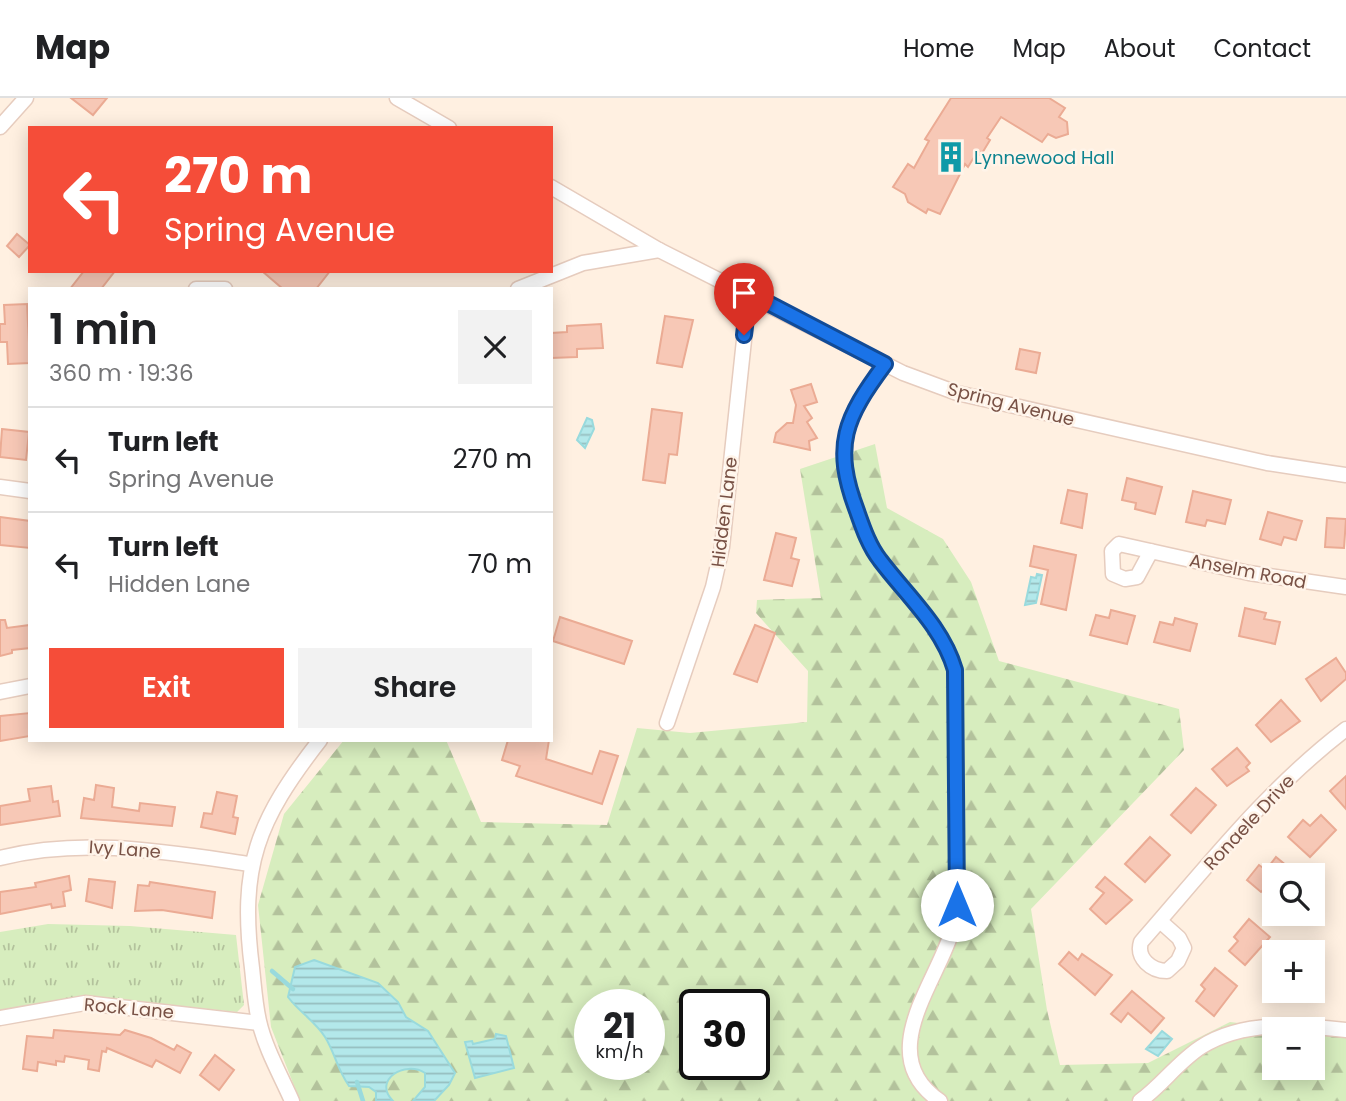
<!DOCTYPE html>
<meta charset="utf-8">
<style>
:root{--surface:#fff;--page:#f2f2f2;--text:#202124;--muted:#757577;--line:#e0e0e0;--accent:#f54d39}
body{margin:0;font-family:Poppins,sans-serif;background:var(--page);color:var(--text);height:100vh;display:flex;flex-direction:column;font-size:26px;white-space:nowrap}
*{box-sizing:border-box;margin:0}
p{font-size:23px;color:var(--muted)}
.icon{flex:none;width:38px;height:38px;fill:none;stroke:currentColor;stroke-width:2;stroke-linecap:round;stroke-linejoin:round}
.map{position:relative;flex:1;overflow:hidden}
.drawer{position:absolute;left:28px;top:189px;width:525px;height:455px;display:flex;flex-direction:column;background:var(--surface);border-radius:0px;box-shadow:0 4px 18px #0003}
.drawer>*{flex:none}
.top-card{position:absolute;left:28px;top:28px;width:525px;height:147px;border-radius:0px;box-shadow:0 4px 18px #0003;background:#f54d39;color:#fff;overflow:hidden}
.buttons{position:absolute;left:1262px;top:765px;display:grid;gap:14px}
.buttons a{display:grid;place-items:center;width:63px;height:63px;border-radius:0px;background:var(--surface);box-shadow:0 4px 18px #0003;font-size:35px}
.speed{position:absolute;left:574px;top:891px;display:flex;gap:14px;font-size:35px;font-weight:700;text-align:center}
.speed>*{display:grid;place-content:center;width:91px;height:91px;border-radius:50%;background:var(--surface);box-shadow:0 4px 18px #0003;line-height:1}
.speed small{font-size:18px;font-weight:400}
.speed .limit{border:4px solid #111;border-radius:10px;background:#fff;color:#111}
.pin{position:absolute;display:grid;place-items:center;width:60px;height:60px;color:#fff;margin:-72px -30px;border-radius:50% 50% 50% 0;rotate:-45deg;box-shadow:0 0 7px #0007}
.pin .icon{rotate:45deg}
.me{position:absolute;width:77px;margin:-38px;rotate:0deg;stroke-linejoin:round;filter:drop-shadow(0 0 5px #0008)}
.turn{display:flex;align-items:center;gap:24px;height:147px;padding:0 21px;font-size:32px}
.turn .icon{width:91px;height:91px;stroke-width:2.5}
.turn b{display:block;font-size:49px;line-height:60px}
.round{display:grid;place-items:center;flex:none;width:74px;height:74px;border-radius:0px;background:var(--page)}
.headline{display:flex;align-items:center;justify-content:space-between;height:119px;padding:0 21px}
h1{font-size:42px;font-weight:600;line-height:52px}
.button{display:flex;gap:14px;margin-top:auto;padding:14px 21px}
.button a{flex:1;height:80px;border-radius:0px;background:var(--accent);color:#fff;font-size:28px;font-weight:600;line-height:80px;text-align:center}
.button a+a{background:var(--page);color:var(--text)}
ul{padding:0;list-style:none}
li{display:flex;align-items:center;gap:21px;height:105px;padding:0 21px;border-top:2px solid var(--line)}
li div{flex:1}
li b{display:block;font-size:26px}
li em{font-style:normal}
header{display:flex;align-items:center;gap:42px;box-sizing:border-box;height:98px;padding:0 35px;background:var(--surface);border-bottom:2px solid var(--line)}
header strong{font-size:33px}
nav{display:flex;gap:38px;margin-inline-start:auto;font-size:24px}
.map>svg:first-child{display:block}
</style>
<header>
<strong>Map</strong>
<nav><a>Home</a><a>Map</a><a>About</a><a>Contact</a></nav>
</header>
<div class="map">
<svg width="1346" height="1003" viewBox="0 0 1346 1003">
<defs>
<pattern id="grass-tufts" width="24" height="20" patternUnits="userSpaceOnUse" patternTransform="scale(1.75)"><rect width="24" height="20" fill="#d7edbe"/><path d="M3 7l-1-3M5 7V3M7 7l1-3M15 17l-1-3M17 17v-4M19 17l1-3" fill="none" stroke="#b3c29c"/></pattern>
<pattern id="forest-firs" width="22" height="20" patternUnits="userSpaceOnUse" patternTransform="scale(1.75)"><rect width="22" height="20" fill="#d7edbe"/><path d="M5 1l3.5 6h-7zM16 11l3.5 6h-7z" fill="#b3c29c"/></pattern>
<pattern id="water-rules" width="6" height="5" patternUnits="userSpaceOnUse" patternTransform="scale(1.75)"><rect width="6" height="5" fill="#b3e8ea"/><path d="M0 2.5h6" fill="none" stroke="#96bebf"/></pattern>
</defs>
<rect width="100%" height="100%" fill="#fff0e1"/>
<path fill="url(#grass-tufts)" d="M48 826 130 828 236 837 244 907 237 914 93 899 0 914V834Z"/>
<path fill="url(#forest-firs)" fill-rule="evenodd" d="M875 346 887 410 943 441 971 484 999 563 1179 611 1184 652 1031 811 1047 912 1060 967 1148 965 1230 924 1289 931H1274V970H1312L1313 933 1346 936V1003H300L271 929 258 807 284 716 344 642H446L481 724 607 727 637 630 690 635 807 624 808 573 756 515 757 502 821 500 800 371ZM590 906H649V966H590ZM695 906H754V966H695Z"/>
<g fill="url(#water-rules)" stroke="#99dadd" stroke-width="2">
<path d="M587 320 592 322 594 331 585 350 577 342Z"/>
<path d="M1037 476 1042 477 1036 505 1025 507 1031 479 1036 480Z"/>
<path d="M314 862 378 885 398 904 406 919 428 933 455 975 449 987 434 1003H413L425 989V975C405 962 372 982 393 1003H376V994L369 989 349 988C337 971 335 955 325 939 315 923 299 914 288 899L295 869Z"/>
<path d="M1162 933 1172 941 1158 958 1146 951Z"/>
<path d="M496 936 506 938 514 970 475 980 465 944 472 943 473 946 495 941Z"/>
</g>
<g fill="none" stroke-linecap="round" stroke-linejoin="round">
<g stroke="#99dadd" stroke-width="4.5">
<path d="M272 873 293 891"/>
<path d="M357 984 363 1003"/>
</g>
</g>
<g fill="#f7c8b6" stroke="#ebab94" stroke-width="2">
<path d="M71 0H107L93 17Z"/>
<path d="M951 0H1049L1065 10 1059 19 1067 24 1068 36 1056 40 1048 36 1042 44 1001 19 987 40 990 42 981 57 976 56 968 69 965 66 940 116 928 111 926 115 908 104 905 96 893 89 908 66 914 70 929 43 925 41Z"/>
<path d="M17 136 30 147 19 159 7 148Z"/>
<path d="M84 173H115L101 191H70Z"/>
<path d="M262 173H330L316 191H283Z"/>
<path d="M27 206 30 265 8 266 7 244H0V226H5L4 207Z"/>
<path d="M665 218 693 222 682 269 657 265Z"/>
<path d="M601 226 603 250 577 251V259L551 260V235L567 234V228Z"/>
<path d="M1020 251 1040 255 1036 275 1016 271Z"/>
<path d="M811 286 817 304 804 308 812 320 807 324 817 340 809 343 810 352 774 344 776 335 787 325H793L796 307 791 292Z"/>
<path d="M652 311 682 315 677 357 669 356 665 385 643 382Z"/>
<path d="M2 331 29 334 26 362 0 359Z"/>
<path d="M1127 380 1162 389 1155 416 1135 411 1136 405 1122 402Z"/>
<path d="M1068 392 1087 396 1082 430 1061 425Z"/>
<path d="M1193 393 1231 402 1225 426 1207 422 1205 428 1186 424Z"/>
<path d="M1268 414 1302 423 1296 442 1284 439 1281 447 1260 441Z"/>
<path d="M0 419 30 423V450L0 447Z"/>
<path d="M1327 420 1346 421 1344 450 1325 449Z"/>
<path d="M776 435 796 440 791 460 799 462 792 488 764 482Z"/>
<path d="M1034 448 1076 457 1066 512 1041 506 1048 472 1030 468Z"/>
<path d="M1245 510 1266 515 1264 521 1280 524 1275 546 1239 538Z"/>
<path d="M1111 512 1135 518 1127 546 1090 537 1096 517 1109 520Z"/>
<path d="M560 519 632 543 624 566 553 543Z"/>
<path d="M1175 520 1197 526 1190 553 1154 544 1160 524 1173 527Z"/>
<path d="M0 522H5L7 530 30 527V550L12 552V555L0 558Z"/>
<path d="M755 527 775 535 757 584 734 576Z"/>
<path d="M1336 560 1346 575V581L1321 603 1306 581Z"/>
<path d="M1281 602 1300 623 1271 644 1256 627Z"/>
<path d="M30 615V638L0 643V618Z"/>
<path d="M508 642H549L546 661 592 676 600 653 618 658 602 706 516 678 520 668 502 662Z"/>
<path d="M1237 650 1250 665 1246 669 1249 673 1227 688 1212 671Z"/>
<path d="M1346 678V711L1330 693Z"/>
<path d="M96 687 114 690 112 709 139 713 140 705 175 709 172 728 81 720 84 700 94 702Z"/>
<path d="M51 688 53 704 58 703 60 718 0 727V708L30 703 28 691Z"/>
<path d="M1196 690 1216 707 1191 735 1171 717Z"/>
<path d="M217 694 237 698 233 719 238 720 235 736 201 729 204 715 212 716Z"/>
<path d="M1321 717 1336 732 1310 759 1288 739 1303 722 1310 728Z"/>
<path d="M1150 739 1170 757 1145 784 1125 766Z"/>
<path d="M1276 759 1298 777H1274V788L1268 794 1264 791 1261 794 1247 782 1259 767 1266 772Z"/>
<path d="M69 778 71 792 63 794 65 808 52 810 51 806 0 816V794L36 789 35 785Z"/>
<path d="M1105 779 1132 802 1106 826 1090 811 1104 795 1096 789Z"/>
<path d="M89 781 115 784 112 810 86 803Z"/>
<path d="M150 784 215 794 212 820 162 812 135 813 138 787 149 788Z"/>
<path d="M1249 821 1270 839 1245 867 1229 853 1238 843 1234 839Z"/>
<path d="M1069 854 1078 862 1082 856 1112 877 1095 897 1059 866Z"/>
<path d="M1215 870 1237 888 1214 918 1196 903 1205 891 1201 887Z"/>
<path d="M1132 893 1164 920 1151 935 1128 915 1121 924 1111 916Z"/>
<path d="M54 932 120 937 125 932 151 940 174 952 177 947 191 955 180 975 156 962 152 969 107 950 106 954 102 953 99 973 88 971 89 962 65 958 64 964 56 963V967L38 964 37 973 23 971 27 938 53 940Z"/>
<path d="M215 957 234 972 219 992 200 977Z"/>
</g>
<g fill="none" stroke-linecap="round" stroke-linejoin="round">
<defs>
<g id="street">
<path d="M397 0 449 30"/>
<path d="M0 29 26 0"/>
<path d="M551 89 659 152 903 275 957 295 1267 365 1346 377"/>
<path d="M196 191H225"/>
<path d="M518 191 583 165 659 152"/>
<path d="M885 266C845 320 832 347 857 413 863 430 869 448 880 462 907 498 942 528 955 572L957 807C955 816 954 825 952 833 936 886 873 958 940 1003"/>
<path d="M0 389 30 393"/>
<path d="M1151 453 1137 479 1125 481 1113 476 1112 453 1119 446 1249 475 1346 489"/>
<path d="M0 594 30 588"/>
<path d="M667 625 713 489 722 449 749 195"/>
<path d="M0 760C83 739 166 754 250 766"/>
<path d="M1160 823 1179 840 1184 850 1178 863 1167 873C1151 873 1136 860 1141 844 1206 770 1267 691 1346 631"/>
<path d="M0 920 85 905 259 925"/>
<path d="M292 1003C281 978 265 950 259 923 255 906 254 888 252 870 239 768 257 723 320 642"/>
<path d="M1140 1003C1162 987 1178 964 1201 949 1243 922 1299 927 1346 932"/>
</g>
</defs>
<use href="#street" stroke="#e6ccbe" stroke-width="17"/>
<use href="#street" stroke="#fff" stroke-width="14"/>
</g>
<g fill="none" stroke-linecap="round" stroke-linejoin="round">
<defs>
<path id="route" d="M744 237 749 195 885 266C845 320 832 347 857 413 863 430 869 448 880 462 907 498 942 528 955 572L957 807"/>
</defs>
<use href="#route" stroke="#114b97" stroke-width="18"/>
<use href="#route" stroke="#1a73e8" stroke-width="12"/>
</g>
<defs>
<symbol id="building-bare" viewBox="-9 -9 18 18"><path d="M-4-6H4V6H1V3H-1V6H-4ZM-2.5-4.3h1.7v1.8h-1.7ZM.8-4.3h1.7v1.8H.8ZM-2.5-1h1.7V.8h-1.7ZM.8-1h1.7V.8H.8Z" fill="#0f9aa8" stroke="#fff4e9" stroke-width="2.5" paint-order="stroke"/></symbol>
</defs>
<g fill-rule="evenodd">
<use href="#building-bare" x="929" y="37" width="44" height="44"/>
</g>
<g text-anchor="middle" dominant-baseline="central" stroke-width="5" stroke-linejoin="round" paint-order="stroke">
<g font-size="18" fill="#0d838f" stroke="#fff4e9" text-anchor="start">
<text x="974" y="59">Lynnewood Hall</text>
</g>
<g font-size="18" fill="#785145" stroke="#fff4e9">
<text transform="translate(1011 306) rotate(14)">Spring Avenue</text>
<text transform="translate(724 414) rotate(-83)">Hidden Lane</text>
<text transform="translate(1248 473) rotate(11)">Anselm Road</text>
<text transform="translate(1249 724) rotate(-47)">Ronaele Drive</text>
<text transform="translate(125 751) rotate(4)">Ivy Lane</text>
<text transform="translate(129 910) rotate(5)">Rock Lane</text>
</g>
</g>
</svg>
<div class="buttons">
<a><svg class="icon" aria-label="search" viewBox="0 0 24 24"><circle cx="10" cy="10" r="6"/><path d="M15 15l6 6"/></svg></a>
<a>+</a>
<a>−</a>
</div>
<div class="speed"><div>21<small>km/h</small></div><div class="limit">30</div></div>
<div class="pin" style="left:744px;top:237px;background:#d93025"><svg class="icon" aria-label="arrive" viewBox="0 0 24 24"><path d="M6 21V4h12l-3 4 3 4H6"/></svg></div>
<svg class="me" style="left:957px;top:807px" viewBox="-20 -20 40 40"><circle r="19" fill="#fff"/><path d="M0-13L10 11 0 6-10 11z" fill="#1a73e8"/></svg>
<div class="top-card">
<div class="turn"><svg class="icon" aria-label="left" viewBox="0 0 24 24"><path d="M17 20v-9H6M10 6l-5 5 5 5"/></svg><div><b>270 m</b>Spring Avenue</div></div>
</div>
<section class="drawer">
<div class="headline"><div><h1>1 min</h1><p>360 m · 19:36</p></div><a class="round"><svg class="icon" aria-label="close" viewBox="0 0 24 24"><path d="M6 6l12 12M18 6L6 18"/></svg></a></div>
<ul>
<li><svg class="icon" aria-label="left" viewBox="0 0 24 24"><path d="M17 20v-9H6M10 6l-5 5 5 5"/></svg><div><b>Turn left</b><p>Spring Avenue</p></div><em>270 m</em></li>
<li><svg class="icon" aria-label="left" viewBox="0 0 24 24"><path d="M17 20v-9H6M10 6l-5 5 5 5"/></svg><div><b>Turn left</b><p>Hidden Lane</p></div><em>70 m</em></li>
</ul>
<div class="button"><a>Exit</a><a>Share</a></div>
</section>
</div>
